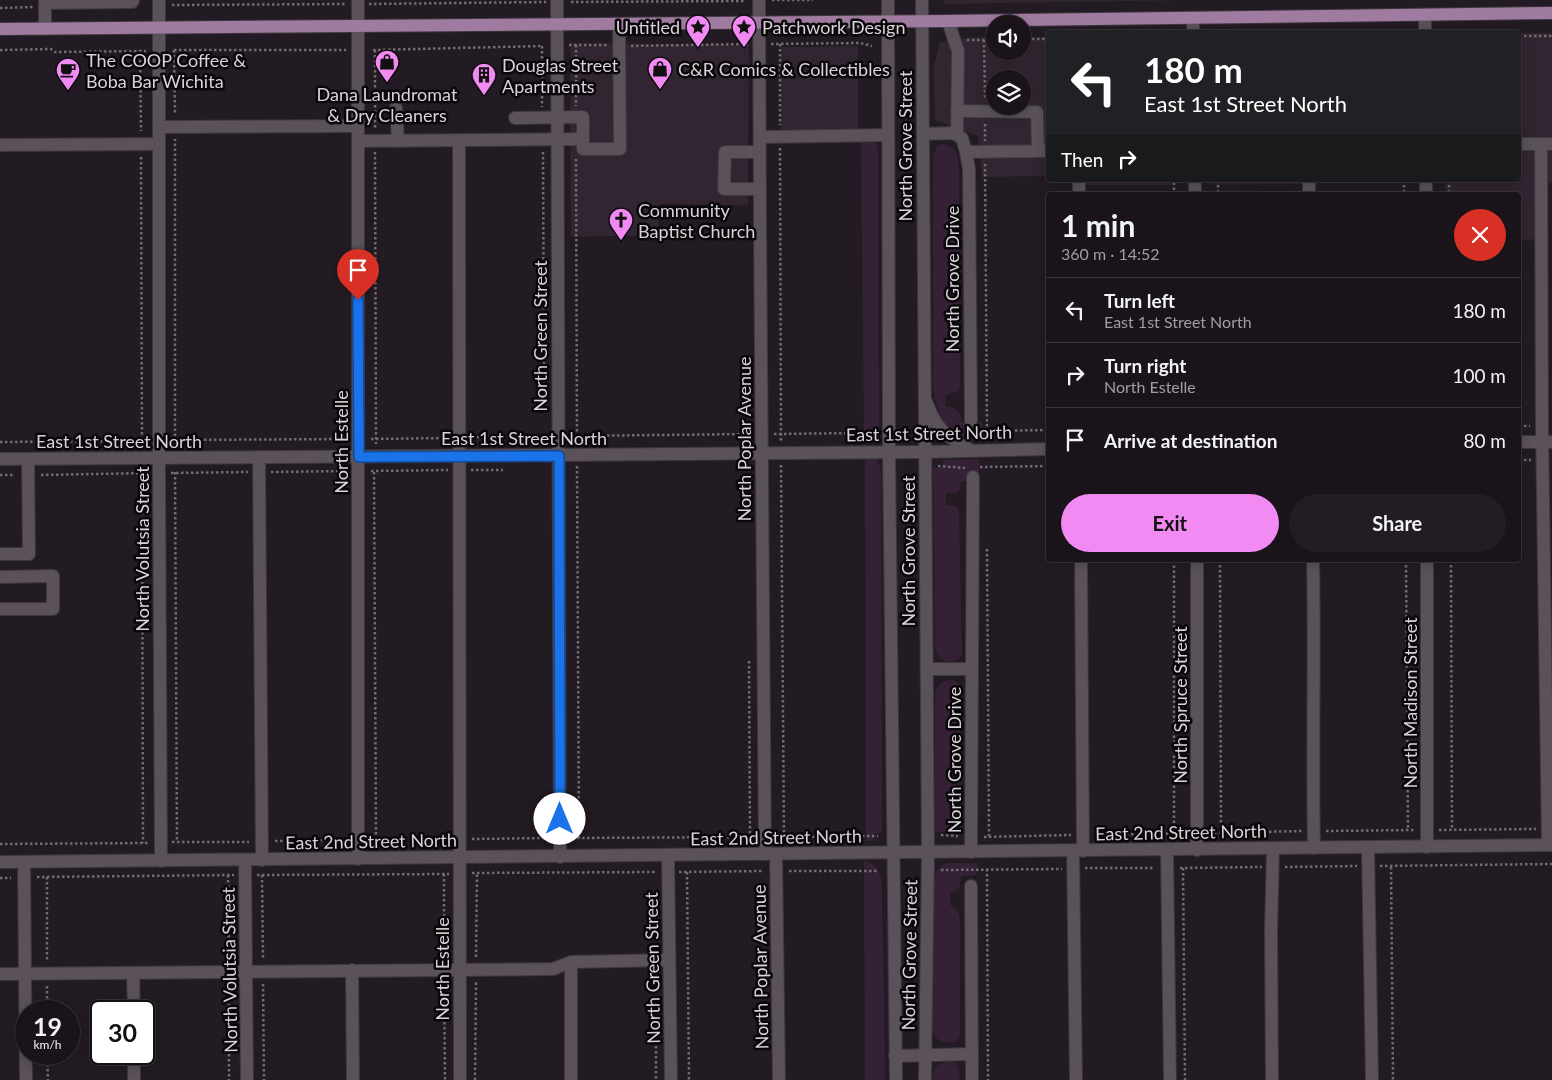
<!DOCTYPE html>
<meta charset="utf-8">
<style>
:root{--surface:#1a141a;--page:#231d23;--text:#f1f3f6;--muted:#9f9ea2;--line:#383339;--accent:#f28af3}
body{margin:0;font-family:Lato,sans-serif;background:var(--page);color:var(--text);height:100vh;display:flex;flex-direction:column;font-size:19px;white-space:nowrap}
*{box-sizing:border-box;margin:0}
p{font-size:16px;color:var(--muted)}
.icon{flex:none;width:28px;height:28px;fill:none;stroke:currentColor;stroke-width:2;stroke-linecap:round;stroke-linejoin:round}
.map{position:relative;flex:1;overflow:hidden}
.drawer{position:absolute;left:1046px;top:192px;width:475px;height:370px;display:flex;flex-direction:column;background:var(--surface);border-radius:5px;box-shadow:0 2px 12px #0003,0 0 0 1px var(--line)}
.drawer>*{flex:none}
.guide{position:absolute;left:1046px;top:30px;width:475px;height:152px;border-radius:5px;box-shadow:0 2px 12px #0003,0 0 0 1px var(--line);background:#202124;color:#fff;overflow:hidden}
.buttons{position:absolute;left:986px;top:15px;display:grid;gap:10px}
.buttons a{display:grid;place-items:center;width:45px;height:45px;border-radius:50%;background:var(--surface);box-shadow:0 2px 12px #0003,0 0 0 1px var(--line);font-size:25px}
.speed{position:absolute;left:15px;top:1000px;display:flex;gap:10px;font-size:25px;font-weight:700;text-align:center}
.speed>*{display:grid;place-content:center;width:65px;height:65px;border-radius:50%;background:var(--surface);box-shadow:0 2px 12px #0003,0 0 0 1px var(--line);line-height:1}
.speed small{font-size:12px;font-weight:400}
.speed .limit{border:2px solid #111;border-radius:8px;background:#fff;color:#111}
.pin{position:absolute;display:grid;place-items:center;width:42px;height:42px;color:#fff;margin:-51px -21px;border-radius:50% 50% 50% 0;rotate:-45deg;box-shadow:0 0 5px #0007}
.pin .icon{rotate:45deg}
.me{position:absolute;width:55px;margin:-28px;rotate:0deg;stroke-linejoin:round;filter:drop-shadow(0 0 4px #0008)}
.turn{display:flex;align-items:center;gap:18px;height:105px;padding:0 15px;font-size:22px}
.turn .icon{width:65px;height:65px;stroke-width:2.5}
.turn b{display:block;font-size:35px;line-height:42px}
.then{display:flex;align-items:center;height:48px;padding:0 15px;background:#0003;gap:10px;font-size:19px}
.round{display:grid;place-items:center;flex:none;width:52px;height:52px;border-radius:26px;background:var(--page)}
.summary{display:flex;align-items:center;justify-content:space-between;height:85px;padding:0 15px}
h1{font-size:30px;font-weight:700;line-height:38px}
.button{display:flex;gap:10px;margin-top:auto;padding:10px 15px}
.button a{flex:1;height:58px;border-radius:30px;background:var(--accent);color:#111;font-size:20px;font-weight:700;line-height:58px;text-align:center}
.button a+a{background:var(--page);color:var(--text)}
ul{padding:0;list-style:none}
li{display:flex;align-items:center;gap:15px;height:65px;padding:0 15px;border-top:1px solid var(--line)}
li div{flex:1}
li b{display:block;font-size:19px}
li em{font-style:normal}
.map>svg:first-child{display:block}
</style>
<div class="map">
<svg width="1552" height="1080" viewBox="0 0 1552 1080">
<rect width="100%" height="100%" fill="#231b23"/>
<g fill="#302530" fill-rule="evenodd">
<path d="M943 0H1197L944 4Z"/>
<path d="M1519 33H1552V183H1546L1547 239 1519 240V195H1445V180H1519Z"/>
<path d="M973 37H995V51H1022L1023 37H1049V176L982 177 978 136 935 120 933 69 940 42ZM995 79H1022V106H995Z"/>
<path d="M570 43 749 45 748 205 659 204 658 235 571 237Z"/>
<path d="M858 46V130H781V47Z"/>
<rect x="1075" y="180" width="99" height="5"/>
<path d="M1211 180H1306L1304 184 1211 185Z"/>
</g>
<g fill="#352136">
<path d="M869 141 875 142 878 148 879 424 877 433 873 437 864 438 861 142Z"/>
<path d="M943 144C957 147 957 153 959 166L960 386 957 392 946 395 945 406C955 408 961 411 962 422H982V437H960L942 421 935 399 933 387V160L934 153 937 146Z"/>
<path d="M865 457 875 458 879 465 881 471 882 833 874 834V841H866Z"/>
<path d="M979 459V481H961L960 489 956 493H946V505L956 506 959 512 962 655C952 668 940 662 935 648L933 468H942L943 460Z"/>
<path d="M949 680 956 681 960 687 961 832H935V694C938 685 940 682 949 680Z"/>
<path d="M864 860C879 866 880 871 882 886L885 1080H865Z"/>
<path d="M947 863H977V875L961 876 960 886 957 891 950 893V905C959 909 959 914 960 923V1035L955 1042C942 1044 935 1041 932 1028L934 878C937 869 939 867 947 863Z"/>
<path d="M948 1061 954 1063 958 1066 960 1080H932C934 1069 937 1064 948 1061Z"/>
</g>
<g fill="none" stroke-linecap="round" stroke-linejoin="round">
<defs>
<g id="minor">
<path d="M45 0V29"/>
<path d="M159 0V473L161 861"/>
<path d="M358 0V859"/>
<path d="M557 0 560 857"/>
<path d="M759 0 760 225 765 854"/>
<path d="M888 0 889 452 896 1080"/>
<path d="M922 0 928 853 925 1080"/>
<path d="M45 3 132 2 133 0"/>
<path d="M1425 15V32"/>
<path d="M1193 18V32"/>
<path d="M948 21 958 51 957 135"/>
<path d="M396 108 398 141"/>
<path d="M957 111 1037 112 1038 151"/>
<path d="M515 118 583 117V139"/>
<path d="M159 127 358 126"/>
<path d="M923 134 953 133 962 138 966 152 969 169 971 421"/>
<path d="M760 137 888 135"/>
<path d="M358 141 583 139V149H620L619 24"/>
<path d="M459 141 460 1080"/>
<path d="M1519 144H1552"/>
<path d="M1541 144 1542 426 1548 845"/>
<path d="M0 145 159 144"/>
<path d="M760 152H725L724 189H760"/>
<path d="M966 152 1049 151"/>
<path d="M1195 180V195"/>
<path d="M1309 180V195"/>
<path d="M1426 180V195"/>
<path d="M1079 195V180"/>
<path d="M927 403C935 428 947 437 969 449"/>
<path d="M1519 442H1552"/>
<path d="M259 457 262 860"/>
<path d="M0 459 559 455 925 452 1049 449"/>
<path d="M0 554H29L28 459"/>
<path d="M1081 560 1083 851"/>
<path d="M1197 560V850"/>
<path d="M1313 560C1315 656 1312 752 1314 848"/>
<path d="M0 577 53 576V609H0"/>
<path d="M927 669H972"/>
<path d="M1427 847V560"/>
<path d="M1368 848 1372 1080"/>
<path d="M1167 850 1170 1080"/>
<path d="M1073 851 1076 1080"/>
<path d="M971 852 973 477"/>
<path d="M776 854 779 1080"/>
<path d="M668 856 671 1080"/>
<path d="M245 860 247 1080"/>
<path d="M0 862 1552 845"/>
<path d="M24 862 26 1080"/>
<path d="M971 886 972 1080"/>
<path d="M571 962V1080"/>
<path d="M352 970 353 1080"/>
<path d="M133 973 134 1011"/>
<path d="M0 974 553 969 571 962 669 960"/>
<path d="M134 1054V1080"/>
<path d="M895 1056 972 1054"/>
<path d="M1272 1080 1271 930 1273 849"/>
</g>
<path id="major" d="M0 29 948 21 1552 13"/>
</defs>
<use href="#minor" stroke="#3d373d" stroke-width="14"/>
<use href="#major" stroke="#3d373d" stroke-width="14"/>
<g stroke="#726b72" stroke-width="2.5" stroke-dasharray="2.5 2.5" stroke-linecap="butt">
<path d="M772 0H813"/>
<path d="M571 2 746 1"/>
<path d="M369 4 546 2"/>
<path d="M172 5 346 4"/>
<path d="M0 8 34 7"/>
<path d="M1519 36H1552"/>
<path d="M1022 39H1049"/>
<path d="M967 40H995"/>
<path d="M984 40 985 98"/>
<path d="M771 44 860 43 872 46"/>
<path d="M780 44V125"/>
<path d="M569 45H608"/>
<path d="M576 45V106"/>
<path d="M542 46V107"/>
<path d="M631 46 748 44"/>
<path d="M0 50 51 49 55 52 146 51"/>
<path d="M140 50 141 131"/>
<path d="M174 50 175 114"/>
<path d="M174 50H346"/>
<path d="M373 50 542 46"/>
<path d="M375 50V129"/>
<path d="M985 124V141"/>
<path d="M780 148 781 442"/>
<path d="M375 152 376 444"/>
<path d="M543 152 544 374"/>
<path d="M141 157 142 446"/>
<path d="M576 159 577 443"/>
<path d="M985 164 987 430"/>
<path d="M1218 180V195"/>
<path d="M1404 180V195"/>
<path d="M1449 180V195"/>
<path d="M1174 195V180"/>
<path d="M1519 426H1530"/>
<path d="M980 431 1049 430"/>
<path d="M774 434 858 433 874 431"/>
<path d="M572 436 749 434"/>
<path d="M472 437 546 436"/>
<path d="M371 439 446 438"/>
<path d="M174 440 346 439"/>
<path d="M0 442 141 441"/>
<path d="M175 446V139"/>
<path d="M1519 460H1531"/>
<path d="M781 465 784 837"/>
<path d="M577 466 579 838"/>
<path d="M938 466 965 468"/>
<path d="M980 467 1049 466"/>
<path d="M471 470H503"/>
<path d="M371 471 448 470"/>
<path d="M142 472 143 843"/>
<path d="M175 472 177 842"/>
<path d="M271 472 345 471"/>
<path d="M374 472 376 840"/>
<path d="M171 473 248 472"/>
<path d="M0 475H15"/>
<path d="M41 475 148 473"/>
<path d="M987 549 989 837"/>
<path d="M1220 560 1221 833"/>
<path d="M1406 560 1408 830"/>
<path d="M1451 560 1452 830"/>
<path d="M749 661 750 837"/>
<path d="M1439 830 1536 829"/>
<path d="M1326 831 1416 830"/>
<path d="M1174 833V560"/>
<path d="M1209 833 1303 831"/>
<path d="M941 835 958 836"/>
<path d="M1096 835 1186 833"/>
<path d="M777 837 878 836"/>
<path d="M984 837 1071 835"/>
<path d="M572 838 752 837"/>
<path d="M472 839 547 838"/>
<path d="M370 840 447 839"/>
<path d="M275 841 347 840"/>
<path d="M172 842H249"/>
<path d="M0 844 149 843"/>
<path d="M1380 866 1552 864"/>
<path d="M1285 867 1357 866"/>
<path d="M1391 867 1393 1080"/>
<path d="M1085 868H1154"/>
<path d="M1180 868 1262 867"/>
<path d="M1183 868 1185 1080"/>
<path d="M987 869 988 1080"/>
<path d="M941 870 1062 869"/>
<path d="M789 871H878"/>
<path d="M679 872 764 871"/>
<path d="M687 872 689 1080"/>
<path d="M472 873 656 872"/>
<path d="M444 874V959"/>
<path d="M228 875 229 959"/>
<path d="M257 875 449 874"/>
<path d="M262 875 263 959"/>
<path d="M37 877 234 875"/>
<path d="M47 877V961"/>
<path d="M0 878H11"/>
<path d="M476 957 477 873"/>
<path d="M444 982 445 1080"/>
<path d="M229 984V1080"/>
<path d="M263 984 264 1080"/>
<path d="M47 986V1011"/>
<path d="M656 1001V1080"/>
<path d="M47 1054 48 1080"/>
<path d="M475 1080 476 982"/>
</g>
<use href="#minor" stroke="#5a515a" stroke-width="12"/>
<use href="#major" stroke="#a07ba0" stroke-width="12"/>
</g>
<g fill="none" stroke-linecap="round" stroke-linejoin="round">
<defs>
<path id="route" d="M358 300 359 457 559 456 560 819"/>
</defs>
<use href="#route" stroke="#114b97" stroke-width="12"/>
<use href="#route" stroke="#1a73e8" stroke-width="9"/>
</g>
<defs>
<symbol id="sight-pin" viewBox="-11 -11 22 30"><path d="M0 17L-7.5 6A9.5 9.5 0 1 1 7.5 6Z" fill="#f28af3" stroke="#0a070a"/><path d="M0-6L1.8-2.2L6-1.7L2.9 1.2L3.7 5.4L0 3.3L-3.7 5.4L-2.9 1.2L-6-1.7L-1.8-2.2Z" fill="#111"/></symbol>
<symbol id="shop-pin" viewBox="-11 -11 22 30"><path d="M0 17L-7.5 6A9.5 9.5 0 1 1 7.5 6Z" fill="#f28af3" stroke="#0a070a"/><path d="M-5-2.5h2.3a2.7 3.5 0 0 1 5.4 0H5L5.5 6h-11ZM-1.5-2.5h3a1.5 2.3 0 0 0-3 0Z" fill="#111"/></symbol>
<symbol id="cafe-pin" viewBox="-11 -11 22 30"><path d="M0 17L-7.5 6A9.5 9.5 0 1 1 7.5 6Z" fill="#f28af3" stroke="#0a070a"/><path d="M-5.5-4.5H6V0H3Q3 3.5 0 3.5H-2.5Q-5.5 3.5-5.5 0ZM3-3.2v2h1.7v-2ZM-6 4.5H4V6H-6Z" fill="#111"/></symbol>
<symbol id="building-pin" viewBox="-11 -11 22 30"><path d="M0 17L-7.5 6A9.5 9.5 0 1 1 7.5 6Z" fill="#f28af3" stroke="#0a070a"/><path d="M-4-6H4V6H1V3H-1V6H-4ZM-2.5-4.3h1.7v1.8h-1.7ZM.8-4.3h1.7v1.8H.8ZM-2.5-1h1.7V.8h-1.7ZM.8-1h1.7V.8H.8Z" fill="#111"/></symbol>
<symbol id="church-pin" viewBox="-11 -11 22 30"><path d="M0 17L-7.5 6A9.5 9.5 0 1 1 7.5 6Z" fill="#f28af3" stroke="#0a070a"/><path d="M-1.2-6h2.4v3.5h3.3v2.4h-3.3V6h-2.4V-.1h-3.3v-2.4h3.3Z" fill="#111"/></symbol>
</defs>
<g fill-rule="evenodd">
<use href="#sight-pin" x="684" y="13" width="28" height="38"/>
<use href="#sight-pin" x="730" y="13" width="28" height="38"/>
<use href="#shop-pin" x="373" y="48" width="28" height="38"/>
<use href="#shop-pin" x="646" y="55" width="28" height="38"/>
<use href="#cafe-pin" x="54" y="56" width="28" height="38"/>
<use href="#building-pin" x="470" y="61" width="28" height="38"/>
<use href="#church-pin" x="607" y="206" width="28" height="38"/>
</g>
<g text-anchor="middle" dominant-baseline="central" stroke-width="5" stroke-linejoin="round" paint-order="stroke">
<g font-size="18" fill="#d8d3d8" stroke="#0a070a" text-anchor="start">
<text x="680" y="27" text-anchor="end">Untitled</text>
<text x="762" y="27">Patchwork Design</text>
<text x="86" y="60">The COOP Coffee &amp;<tspan x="86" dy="21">Boba Bar Wichita</tspan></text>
<text x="502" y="65">Douglas Street<tspan x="502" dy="21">Apartments</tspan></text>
<text x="678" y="69">C&amp;R Comics &amp; Collectibles</text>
<text x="387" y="94" text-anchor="middle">Dana Laundromat<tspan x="387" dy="21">&amp; Dry Cleaners</tspan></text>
<text x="638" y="210">Community<tspan x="638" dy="21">Baptist Church</tspan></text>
</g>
<g font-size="18" fill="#d8d3d8" stroke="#0a070a">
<text transform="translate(905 146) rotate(-90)">North Grove Street</text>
<text transform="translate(952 279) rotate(-90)">North Grove Drive</text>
<text transform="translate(540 336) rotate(-90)">North Green Street</text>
<text transform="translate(929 433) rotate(-1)">East 1st Street North</text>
<text x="524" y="438">East 1st Street North</text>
<text transform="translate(744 439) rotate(-90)">North Poplar Avenue</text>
<text x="119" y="441">East 1st Street North</text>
<text transform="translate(341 442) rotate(-90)">North Estelle</text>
<text transform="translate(142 549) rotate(-90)">North Volutsia Street</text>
<text transform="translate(908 551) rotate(-90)">North Grove Street</text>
<text transform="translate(1410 703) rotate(-90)">North Madison Street</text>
<text transform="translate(1180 705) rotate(-90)">North Spruce Street</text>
<text transform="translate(954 760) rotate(-90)">North Grove Drive</text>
<text transform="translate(1181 832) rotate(-1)">East 2nd Street North</text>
<text transform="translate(776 837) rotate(-1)">East 2nd Street North</text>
<text transform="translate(371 841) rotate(-1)">East 2nd Street North</text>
<text transform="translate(909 955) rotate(-89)">North Grove Street</text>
<text transform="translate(760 967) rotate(-91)">North Poplar Avenue</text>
<text transform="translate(652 968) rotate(-91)">North Green Street</text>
<text transform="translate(442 969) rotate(-90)">North Estelle</text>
<text transform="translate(229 970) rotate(-91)">North Volutsia Street</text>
</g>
</g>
</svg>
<div class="buttons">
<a><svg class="icon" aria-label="sound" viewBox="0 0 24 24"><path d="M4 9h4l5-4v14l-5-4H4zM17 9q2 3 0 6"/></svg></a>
<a><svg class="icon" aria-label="layers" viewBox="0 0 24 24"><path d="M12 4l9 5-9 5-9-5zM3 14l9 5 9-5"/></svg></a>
</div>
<div class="speed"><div>19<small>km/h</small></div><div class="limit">30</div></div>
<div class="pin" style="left:358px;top:300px;background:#d93025"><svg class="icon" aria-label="arrive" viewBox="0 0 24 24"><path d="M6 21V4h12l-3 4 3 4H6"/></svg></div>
<svg class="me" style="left:560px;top:819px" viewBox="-20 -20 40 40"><circle r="19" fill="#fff"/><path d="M0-13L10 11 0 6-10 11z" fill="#1a73e8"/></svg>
<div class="guide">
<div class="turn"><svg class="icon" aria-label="left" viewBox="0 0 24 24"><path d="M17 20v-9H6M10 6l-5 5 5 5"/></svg><div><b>180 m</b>East 1st Street North</div></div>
<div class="then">Then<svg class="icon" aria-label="right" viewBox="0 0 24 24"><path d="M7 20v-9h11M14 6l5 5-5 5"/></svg></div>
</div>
<section class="drawer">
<div class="summary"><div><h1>1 min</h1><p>360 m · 14:52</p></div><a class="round" style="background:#d93025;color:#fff"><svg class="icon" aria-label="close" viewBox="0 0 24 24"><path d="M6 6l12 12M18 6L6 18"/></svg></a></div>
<ul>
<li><svg class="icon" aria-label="left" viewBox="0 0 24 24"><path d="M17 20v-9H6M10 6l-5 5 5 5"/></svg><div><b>Turn left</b><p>East 1st Street North</p></div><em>180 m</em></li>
<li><svg class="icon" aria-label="right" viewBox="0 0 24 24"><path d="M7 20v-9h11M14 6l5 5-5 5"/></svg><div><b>Turn right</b><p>North Estelle</p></div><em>100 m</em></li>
<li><svg class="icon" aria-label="arrive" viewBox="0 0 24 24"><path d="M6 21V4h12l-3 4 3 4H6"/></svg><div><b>Arrive at destination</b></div><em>80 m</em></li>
</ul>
<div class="button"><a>Exit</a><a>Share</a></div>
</section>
</div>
